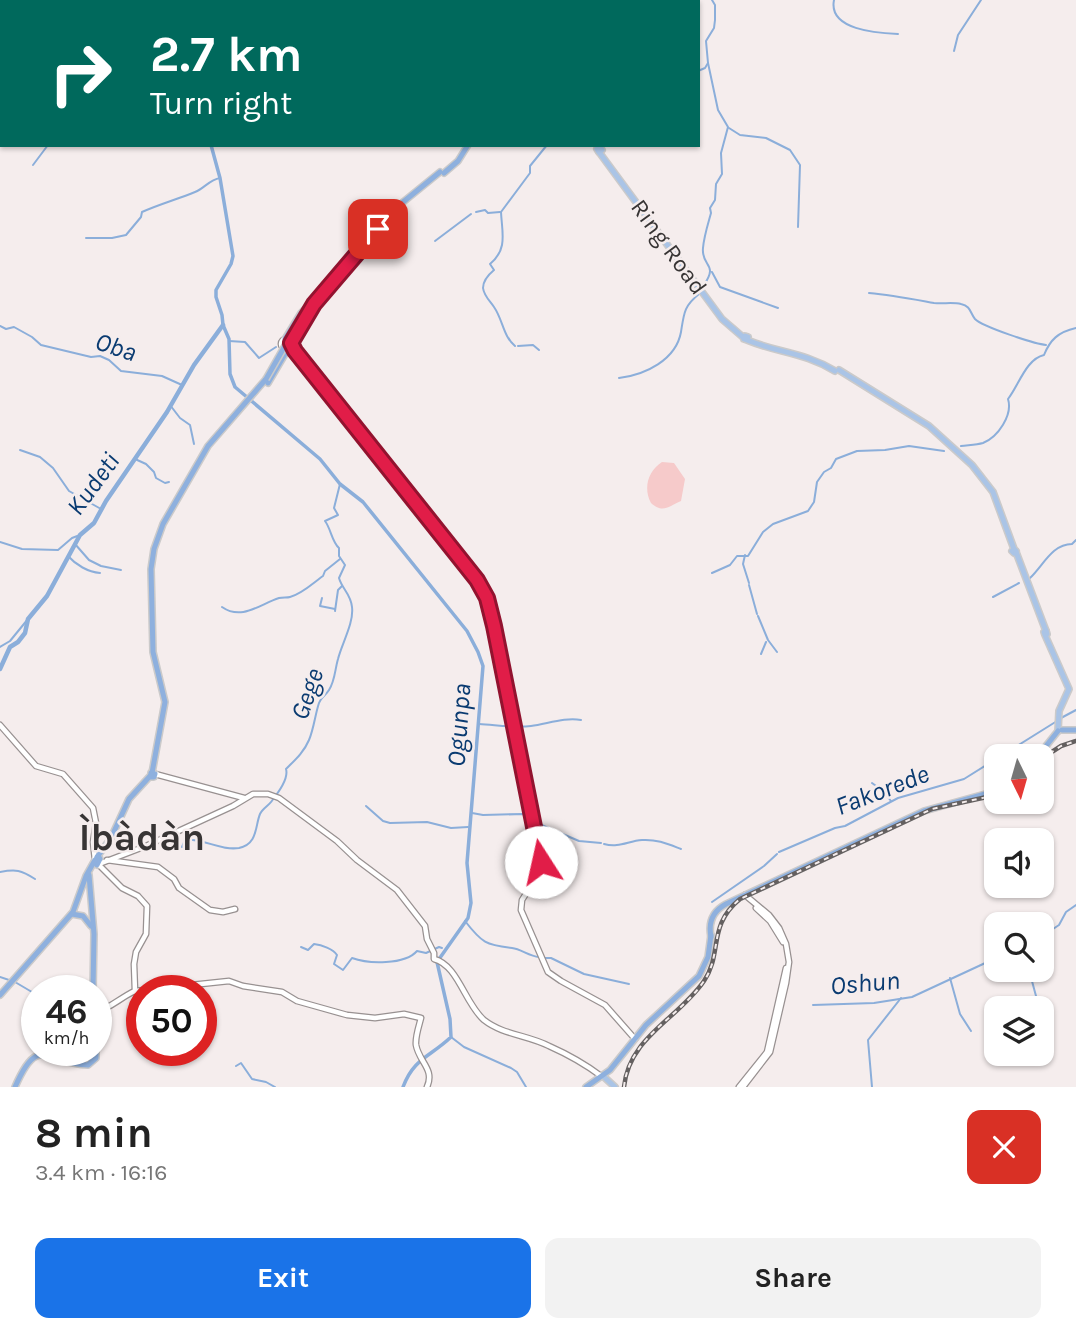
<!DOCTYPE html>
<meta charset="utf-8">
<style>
:root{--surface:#fff;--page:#f2f2f2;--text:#222;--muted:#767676;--accent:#1a73e8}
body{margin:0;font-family:Karla,sans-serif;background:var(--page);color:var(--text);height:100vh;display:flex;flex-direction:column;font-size:26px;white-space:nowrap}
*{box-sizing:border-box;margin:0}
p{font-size:23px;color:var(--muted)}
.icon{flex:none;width:38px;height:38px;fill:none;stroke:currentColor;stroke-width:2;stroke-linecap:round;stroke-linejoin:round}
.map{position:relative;height:1087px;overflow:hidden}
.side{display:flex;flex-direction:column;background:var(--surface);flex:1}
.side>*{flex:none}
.banner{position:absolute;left:0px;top:0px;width:700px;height:147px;box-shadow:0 2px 5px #0004;background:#00695c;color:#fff;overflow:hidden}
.needle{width:46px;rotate:175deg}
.fabs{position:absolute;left:984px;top:744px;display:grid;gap:14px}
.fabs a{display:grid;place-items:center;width:70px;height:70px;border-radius:14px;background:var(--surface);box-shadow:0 2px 5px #0004;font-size:35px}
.speed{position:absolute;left:21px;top:975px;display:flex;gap:14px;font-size:35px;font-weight:700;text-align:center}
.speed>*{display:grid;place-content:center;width:91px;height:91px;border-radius:50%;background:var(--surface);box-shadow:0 2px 5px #0004;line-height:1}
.speed small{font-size:18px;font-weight:400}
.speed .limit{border:10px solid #d22;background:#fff;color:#111}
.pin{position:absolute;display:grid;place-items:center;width:60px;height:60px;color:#fff;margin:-30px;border-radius:14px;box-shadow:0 4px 10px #0006}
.me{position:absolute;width:77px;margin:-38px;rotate:350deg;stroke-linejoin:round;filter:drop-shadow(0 0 5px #0008)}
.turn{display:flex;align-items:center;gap:24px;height:147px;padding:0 35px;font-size:32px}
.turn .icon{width:91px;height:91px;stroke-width:2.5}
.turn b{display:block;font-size:49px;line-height:60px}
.round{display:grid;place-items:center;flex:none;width:74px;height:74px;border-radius:14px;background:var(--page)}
.overview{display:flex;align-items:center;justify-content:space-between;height:119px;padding:0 35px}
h1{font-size:42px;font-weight:700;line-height:52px}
.primary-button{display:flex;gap:14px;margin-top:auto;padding:14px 35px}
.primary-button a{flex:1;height:80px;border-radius:14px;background:var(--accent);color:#fff;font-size:28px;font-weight:700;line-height:80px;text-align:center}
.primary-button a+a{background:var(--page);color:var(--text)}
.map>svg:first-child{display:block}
</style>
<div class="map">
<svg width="1076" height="1087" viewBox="0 0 1076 1087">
<rect width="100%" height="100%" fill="#f5eded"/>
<path fill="#f6caca" d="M662 462 674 463 685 479 681 501C669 506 663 514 651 503 643 488 648 471 662 462Z"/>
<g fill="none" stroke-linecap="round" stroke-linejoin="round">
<g stroke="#8baeda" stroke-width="2">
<path d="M834 0C828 30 877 33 898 34"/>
<path d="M11 2 12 0"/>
<path d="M474 2 477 0"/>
<path d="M2 20V24"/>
<path d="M0 41 2 39"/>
<path d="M954 51 958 35 981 0"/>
<path d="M698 71 705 68 708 63"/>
<path d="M729 128 740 135 766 138 790 150 800 165 798 227"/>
<path d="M33 165 48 145"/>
<path d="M476 212 485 210 488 213 500 212"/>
<path d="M86 238H112L126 235 141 217 142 212C160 204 178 199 195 192 205 188 209 180 220 178"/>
<path d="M435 241 471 214"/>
<path d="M712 272 720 287 778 308"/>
<path d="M704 285C719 263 701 267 703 248 704 236 708 224 711 213L710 208 715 200 716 184 722 174 721 153 728 127 718 110 708 63 706 41 714 28 715 20V5L712 0"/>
<path d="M869 293C892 295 912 299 934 303 943 304 953 302 961 304 971 306 970 313 975 319 983 327 1035 344 1046 345"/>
<path d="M0 326 6 329 14 327 32 337 41 345 91 357 100 356 109 360 121 371 162 376 182 385"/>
<path d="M229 341 245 342 259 358 276 347"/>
<path d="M515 346C503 336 503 320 494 307 490 301 484 296 483 288 483 281 488 275 494 270L490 264C508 249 502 233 501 212L530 173V166L547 145"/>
<path d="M518 346 533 345 539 350"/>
<path d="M619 378C645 375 676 360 681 332 684 313 684 306 699 294"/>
<path d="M170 405 180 418 190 425 194 444"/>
<path d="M961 446C968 445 976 445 983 443 998 437 1013 415 1008 399 1019 385 1026 359 1044 355 1050 340 1058 332 1076 328"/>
<path d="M20 450 40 457 53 468 69 491 101 509"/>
<path d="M135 459 146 464 154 472 156 478 165 483 169 482"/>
<path d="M0 542 22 549 58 550 72 538 80 535"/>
<path d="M75 544 89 560 101 566 121 570"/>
<path d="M745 555 743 564 749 583"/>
<path d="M68 556C76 565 88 572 100 573"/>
<path d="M712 573 730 565 737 556H748L763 532 773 524 808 511 814 502 817 482 824 472 831 468 836 459 857 451 885 450 909 446 944 451"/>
<path d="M1030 578C1043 566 1052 544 1072 544L1076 540"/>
<path d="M749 585 757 614"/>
<path d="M993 597 1019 583"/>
<path d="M322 598 320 606 335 609"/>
<path d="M222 607C242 621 260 604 279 598 283 597 287 598 290 597 302 594 313 583 323 576L325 571 340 559"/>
<path d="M335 611 338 590 342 586"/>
<path d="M758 616 768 640 777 652"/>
<path d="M0 647 10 641 28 619"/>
<path d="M761 654 766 642"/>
<path d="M1061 718 1076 710"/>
<path d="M479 724C497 725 513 728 531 726 547 724 565 717 581 720"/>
<path d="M1001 756 1057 721"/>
<path d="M872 783 883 791 891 801"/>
<path d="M366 806 383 821 390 823 427 822 451 828 468 827"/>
<path d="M472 813 483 815 523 814 529 822"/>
<path d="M537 823 579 841 601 843"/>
<path d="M604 844C619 848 628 841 642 840 657 839 668 844 681 849"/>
<path d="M182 847 185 840C203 838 221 851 239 848 258 844 255 826 260 814 262 809 268 806 271 802 277 794 289 779 286 769 295 760 304 752 309 740 314 728 315 715 319 703 321 697 326 695 329 690 335 681 335 669 338 659 342 643 354 623 352 607 351 594 342 589 339 578L345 565 339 556V548C332 542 331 529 325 521L338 515 334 508 340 484"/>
<path d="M779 852 835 828 845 826 898 798 964 779 996 759"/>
<path d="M0 872C16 869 21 870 35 879"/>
<path d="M712 902 764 866 777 854"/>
<path d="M465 921C482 943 486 945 512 948 521 949 529 956 539 957"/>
<path d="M1041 937 1059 925 1066 912 1076 905"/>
<path d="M301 947 308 950 314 944C322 945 333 949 337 955L334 964 343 970 352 958C368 964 405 965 417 951L426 953 439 947 442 948"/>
<path d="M544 958H551L584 974 629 984"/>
<path d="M1029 970 1036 996 1047 1012"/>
<path d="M0 977 15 982 37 995"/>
<path d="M950 978 960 1014 971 1031"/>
<path d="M813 1005 874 1003 912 997 996 958"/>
<path d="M451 1037 464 1047 511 1068 517 1072 526 1087"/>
<path d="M236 1066 241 1063 252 1079 266 1082 275 1087"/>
<path d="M872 1087 868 1040 901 998"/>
</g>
<g stroke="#8baeda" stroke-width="3.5">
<path d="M191 0V2"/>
<path d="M211 145 220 178 233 256 231 264 216 290V297L222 315 223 325 229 339 230 374 235 387 320 459 340 484 363 502 467 631 478 652 483 666 467 863 471 903 468 918 437 962 450 1019 451 1037C430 1057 414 1058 403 1087"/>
</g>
<path stroke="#8baeda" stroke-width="4.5" d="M0 669 10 647 18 642 25 633 28 619 47 596 80 535 94 523 106 501 167 412 194 365 223 325"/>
<defs>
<g id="secondary">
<circle cx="286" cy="344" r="5"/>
<path d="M292 345 477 580 485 594 541 856 539 873 522 900 521 910 548 972 561 981 605 1005 635 1039"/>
<path d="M0 725 36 766 63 774 93 808 96 823 93 842 95 860"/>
<path d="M155 774 244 798"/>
<path d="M107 860 158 867 174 879 179 888 210 910 223 912 235 909"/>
<path d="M99 864 146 846 233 806 253 794H268L279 798 337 841 357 860 397 890 425 926 427 939 434 953V959C458 965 465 1004 484 1020 503 1035 528 1035 549 1046 567 1054 585 1064 601 1076"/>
<path d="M99 865 122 888 138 896 147 906 146 934 136 952 134 964 135 991"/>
<path d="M520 880 533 879"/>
<path d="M756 908 770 921 783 942"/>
<path d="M96 1012C111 1008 121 997 135 991L229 981 243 986 282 992 297 1001 347 1015 375 1018 404 1014 421 1018C419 1026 415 1037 416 1045 419 1062 435 1069 427 1087"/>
<path d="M739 1087 767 1052 786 968"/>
<path d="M743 1087 770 1052 786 983 789 962 786 944 779 928 769 915 745 895"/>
</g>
<g id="primary">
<path d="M600 147 602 150 599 152 597 149Z"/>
<path d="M599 152 722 319 744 338"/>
<path d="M747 340 744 339 745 336 748 337 747 340C778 353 804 352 835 371"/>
<path d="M839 370 929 426 972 465 993 492 1014 549 1012 551 1014 553 1016 551 1014 549"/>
<path d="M1016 552 1046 631"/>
<path d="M1045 635 1044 632 1046 631 1047 634 1045 635 1069 689 1059 711 1058 731"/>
<path d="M603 1076 615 1087"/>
</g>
<g id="trunk">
<path d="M538 0 540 2"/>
<path d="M544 2 546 0"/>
<path d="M444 173 458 161 468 145"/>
<path d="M381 220 440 172"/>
<path d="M383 220 385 222 382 225 380 222Z"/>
<path d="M332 277 380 222"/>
<path d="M304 317 334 282 331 280 332 277 336 278 334 282"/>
<path d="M285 339 301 313 311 303"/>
<path d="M291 343 307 316"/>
<path d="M268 383 288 349"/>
<path d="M1062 730H1076"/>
<path d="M1038 756 1058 731"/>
<path d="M151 773 155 774 154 777H151Z"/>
<path d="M152 773 165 702 153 652 151 569 154 549 163 524 208 446 266 379"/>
<path d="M98 856 100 859 97 865 95 862Z"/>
<path d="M97 857 111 838 129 799 151 775"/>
<path d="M89 875 94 934 93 990"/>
<path d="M72 914 83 916 91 926"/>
<path d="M711 937C708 922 713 911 726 904L924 811 996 791"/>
<path d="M0 995 73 912 86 876 95 860"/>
<path d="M15 1087C39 1032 46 1064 88 1065L96 1058V1049"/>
<path d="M586 1087 610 1070 646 1025 699 976 708 957 711 935"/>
</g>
</defs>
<use href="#secondary" stroke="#989191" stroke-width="7"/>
<use href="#primary" stroke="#cbcaca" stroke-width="8"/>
<use href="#trunk" stroke="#cbcaca" stroke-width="8"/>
<use href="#secondary" stroke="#fff" stroke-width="4.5"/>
<use href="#primary" stroke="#aac4e6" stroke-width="5"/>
<use href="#trunk" stroke="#8eb0de" stroke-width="5"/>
<defs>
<g id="rail">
<path d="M1041 759 1061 746 1076 741"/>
<path d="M624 1087C629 1037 678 1019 704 981 723 953 707 926 740 899L932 809 996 795"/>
</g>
</defs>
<use href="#rail" stroke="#646060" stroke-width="4.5"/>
<use href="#rail" stroke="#f5eded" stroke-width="2" stroke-dasharray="5" stroke-linecap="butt"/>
<defs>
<path id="trunk-bridge" d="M266 379 302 316"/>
</defs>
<use href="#trunk-bridge" stroke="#cbcaca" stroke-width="8" stroke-linecap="butt"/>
<use href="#trunk-bridge" stroke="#8eb0de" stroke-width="5"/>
</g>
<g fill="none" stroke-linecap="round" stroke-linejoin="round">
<defs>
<path id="route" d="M378 229 314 304 291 343 295 351 477 580 487 598 494 626 541 862"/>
</defs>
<use href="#route" stroke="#92132f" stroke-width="18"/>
<use href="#route" stroke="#e11d48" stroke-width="12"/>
</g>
<g text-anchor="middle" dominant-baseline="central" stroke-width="5" stroke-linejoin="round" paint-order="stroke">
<g font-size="24" fill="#373434" stroke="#f5eded">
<text transform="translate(669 247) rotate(54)">Ring Road</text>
</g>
<g font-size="26" font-style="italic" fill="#0a3b71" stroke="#f5eded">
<text transform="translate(116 347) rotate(18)">Oba</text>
<text transform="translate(93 484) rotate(-54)">Kudeti</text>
<text transform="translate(307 694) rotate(-71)">Gege</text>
<text transform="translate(459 725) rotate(-86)">Ogunpa</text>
<text transform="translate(882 790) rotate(-21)">Fakorede</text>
<text transform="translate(865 983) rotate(-5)">Oshun</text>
</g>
<g font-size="38" font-weight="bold" fill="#373434" stroke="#f5eded">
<text x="142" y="837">Ìbàdàn</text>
</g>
</g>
</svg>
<div class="fabs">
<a><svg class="needle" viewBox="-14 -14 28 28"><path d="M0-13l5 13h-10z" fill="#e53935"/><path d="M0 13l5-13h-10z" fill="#767676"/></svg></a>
<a><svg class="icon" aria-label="sound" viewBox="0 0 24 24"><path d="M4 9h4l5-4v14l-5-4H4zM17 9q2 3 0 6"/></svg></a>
<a><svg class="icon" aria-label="search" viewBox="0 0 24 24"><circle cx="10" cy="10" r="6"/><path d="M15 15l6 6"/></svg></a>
<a><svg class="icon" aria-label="layers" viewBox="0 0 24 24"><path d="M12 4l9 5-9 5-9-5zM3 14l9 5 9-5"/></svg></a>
</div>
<div class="speed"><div>46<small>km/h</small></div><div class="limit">50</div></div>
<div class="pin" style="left:378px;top:229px;background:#d93025"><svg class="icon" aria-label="arrive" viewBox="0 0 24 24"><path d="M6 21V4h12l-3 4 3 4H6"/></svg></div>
<svg class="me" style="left:541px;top:862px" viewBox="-20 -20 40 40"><circle r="19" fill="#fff"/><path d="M0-13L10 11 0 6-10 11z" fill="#e11d48"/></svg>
<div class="banner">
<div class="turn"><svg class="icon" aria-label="right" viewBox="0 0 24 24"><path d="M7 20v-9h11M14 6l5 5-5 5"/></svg><div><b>2.7 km</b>Turn right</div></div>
</div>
</div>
<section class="side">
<div class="overview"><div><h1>8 min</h1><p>3.4 km · 16:16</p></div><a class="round" style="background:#d93025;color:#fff"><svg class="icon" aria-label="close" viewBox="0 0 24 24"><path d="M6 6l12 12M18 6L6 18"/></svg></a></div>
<div class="primary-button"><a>Exit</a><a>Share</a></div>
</section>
